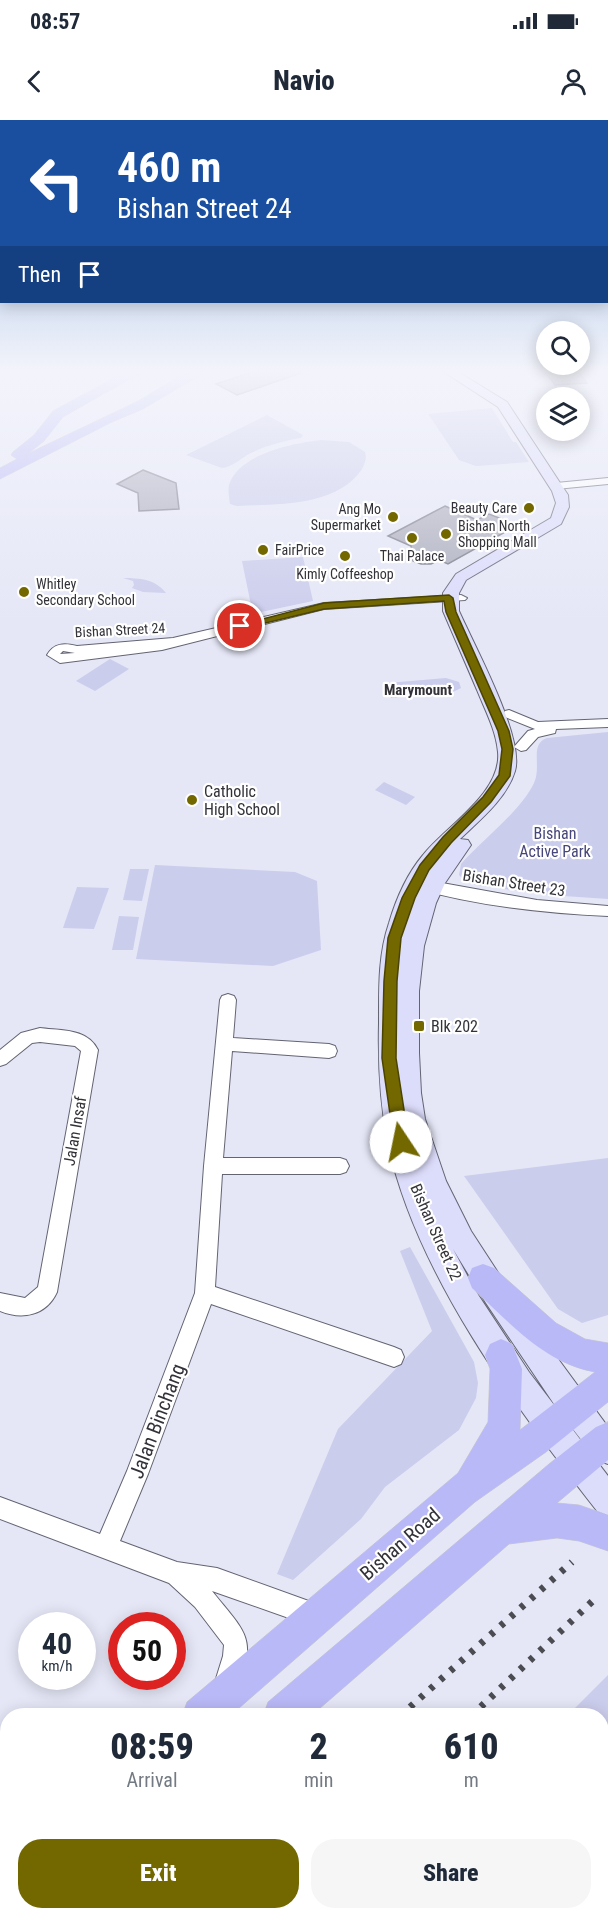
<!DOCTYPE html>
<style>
:root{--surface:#fff;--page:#f6f6f7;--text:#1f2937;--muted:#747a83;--accent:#736800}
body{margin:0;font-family:"Roboto Condensed",sans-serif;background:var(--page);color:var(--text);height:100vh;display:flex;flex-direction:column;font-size:22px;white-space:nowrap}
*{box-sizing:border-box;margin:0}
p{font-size:20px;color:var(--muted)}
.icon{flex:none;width:33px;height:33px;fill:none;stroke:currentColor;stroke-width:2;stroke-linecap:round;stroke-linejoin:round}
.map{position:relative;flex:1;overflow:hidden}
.sheet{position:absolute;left:0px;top:1588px;width:609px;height:212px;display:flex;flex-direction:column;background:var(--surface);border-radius:24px 24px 0 0;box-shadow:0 3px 15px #0003}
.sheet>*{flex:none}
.banner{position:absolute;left:0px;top:0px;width:609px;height:183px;box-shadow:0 3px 15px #0003;background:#1a4fa0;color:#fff;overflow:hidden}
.fabs{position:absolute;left:536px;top:201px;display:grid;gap:12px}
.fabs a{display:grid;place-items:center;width:54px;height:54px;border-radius:50%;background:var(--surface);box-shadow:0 3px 15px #0003;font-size:30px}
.speed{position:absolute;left:18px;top:1492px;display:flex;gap:12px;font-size:30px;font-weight:700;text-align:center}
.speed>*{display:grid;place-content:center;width:78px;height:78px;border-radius:50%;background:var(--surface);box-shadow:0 3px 15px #0003;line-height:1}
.speed small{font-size:15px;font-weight:400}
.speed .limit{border:9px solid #d22;background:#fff;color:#111}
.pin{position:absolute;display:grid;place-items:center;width:51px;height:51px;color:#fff;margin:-26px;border:3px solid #fff;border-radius:50%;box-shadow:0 2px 6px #0007}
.me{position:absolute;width:66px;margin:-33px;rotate:349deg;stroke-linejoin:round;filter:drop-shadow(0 0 4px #0008)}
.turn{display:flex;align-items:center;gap:21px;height:126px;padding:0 18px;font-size:27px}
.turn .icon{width:78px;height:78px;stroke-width:2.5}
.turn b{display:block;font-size:42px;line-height:51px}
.then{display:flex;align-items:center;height:57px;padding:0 18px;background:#0003;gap:12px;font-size:22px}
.eta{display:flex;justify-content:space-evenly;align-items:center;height:102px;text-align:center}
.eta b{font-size:36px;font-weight:800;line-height:42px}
.button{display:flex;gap:12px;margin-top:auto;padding:12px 18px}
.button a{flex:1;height:69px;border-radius:24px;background:var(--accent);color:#fff;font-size:24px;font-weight:800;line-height:69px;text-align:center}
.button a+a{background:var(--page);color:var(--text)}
.status{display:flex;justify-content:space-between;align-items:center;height:42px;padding:0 30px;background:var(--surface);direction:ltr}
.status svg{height:16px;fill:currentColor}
header{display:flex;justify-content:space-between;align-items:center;height:78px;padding:0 18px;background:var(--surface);font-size:27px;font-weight:800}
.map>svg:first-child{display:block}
</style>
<div class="status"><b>08:57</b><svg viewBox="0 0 49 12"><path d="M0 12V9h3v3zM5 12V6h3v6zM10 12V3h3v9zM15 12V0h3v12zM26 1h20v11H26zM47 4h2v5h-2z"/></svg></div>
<header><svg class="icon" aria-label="back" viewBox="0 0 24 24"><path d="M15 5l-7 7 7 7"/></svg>Navio<svg class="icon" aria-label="person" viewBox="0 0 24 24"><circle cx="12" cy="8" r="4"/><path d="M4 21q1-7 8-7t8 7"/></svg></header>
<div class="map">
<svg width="608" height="1799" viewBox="0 0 608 1799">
<rect width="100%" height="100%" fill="#e5e7f7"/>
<g fill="#cbcdec">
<path d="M492 288 513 322H516L529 342 476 346 459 340 428 294Z"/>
<path d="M267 295 303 315 301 318C284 321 267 325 251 333 242 337 233 347 222 348L186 335Z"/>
<path d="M321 320 349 322 365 332C367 338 365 343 362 349 337 387 276 384 237 386L230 384C229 377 228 371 229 365 238 334 294 323 321 320Z"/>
<path d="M303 437 313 481 261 492 251 485 242 441Z"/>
<path d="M123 458C140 458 155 459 166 473L143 472 132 468 134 465 133 461Z"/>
<path d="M110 539 129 549 95 571 76 561Z"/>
<path d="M446 558 459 562 461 568 451 573 391 578 387 563Z"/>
<path d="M608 612V779L549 775 476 765 466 762 459 755 461 744C483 719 520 692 534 663 542 646 529 624 547 618Z"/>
<path d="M384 662 415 677 406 685 375 670Z"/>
<path d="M155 745 295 752 317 761 321 830 273 846 136 839Z"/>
<path d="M130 749H149L142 781 123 780Z"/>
<path d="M77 767 109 768 94 809 63 808Z"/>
<path d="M119 796 139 797 133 830H112Z"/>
<path d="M608 1038V1195L582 1203 558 1189 464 1056Z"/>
<path d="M410 1127 474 1242 478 1263 476 1278 459 1310 385 1367 361 1399 293 1460 277 1454 338 1309 432 1211 400 1131Z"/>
<path d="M608 1555V1799H361L367 1792H602V1596H567Z"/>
</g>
<g fill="#acadbc" stroke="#7b7c8a" stroke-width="1.5">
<path d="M259 250H304V252L237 275 216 264Z"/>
<path d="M544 250H577L587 263 555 265Z"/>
<path d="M143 350 176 363 179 389 139 391 138 373 117 364Z"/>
<path d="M445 386 477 400 489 394 502 399 505 412 448 444 439 440 431 444H421L413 441 411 426 388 416Z"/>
</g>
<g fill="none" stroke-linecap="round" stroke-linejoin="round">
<defs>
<g id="street">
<path d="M608 358V364L556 369 551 366 556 363Z"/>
<path d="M461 475 467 478 465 480 324 489 162 530 60 543 47 535C54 523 64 523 77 526L173 518 324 483ZM63 531 75 533 60 534Z"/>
<path d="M509 590 538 602 608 599V607L556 609 555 613 538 617 526 630 521 631 514 627 528 611 535 609 505 597 503 594 505 591Z"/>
<path d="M420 759 537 780 608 786V796C544 793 477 786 415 768L413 764 415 760Z"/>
<path d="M228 874 234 876 236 880 233 918 329 924 335 926 337 931 335 936 329 938 232 931 223 1038H340L346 1040 349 1046 346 1052 340 1054H222L215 1167 394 1227 401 1230 404 1237 401 1244 394 1247 211 1184 148 1354 120 1421 177 1442 217 1448 317 1484 325 1488 329 1496 325 1504 317 1508 212 1471C247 1515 258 1517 235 1574L226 1577 217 1574 214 1565 223 1536 224 1525 195 1487 169 1463 0 1399V1377L100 1414 127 1351 195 1173 204 1046 220 880 222 876Z"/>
<path d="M40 908C62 911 87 908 98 930L57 1172C46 1196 22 1200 0 1191V1173L25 1178 38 1167 81 931 75 926 40 922 32 923 6 944 0 946V930L21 913Z"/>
</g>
<path id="secondary" d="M441 250H455L507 282 568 375 569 387 561 404 466 460 459 473V491C474 525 525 618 515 651 507 678 480 700 460 719L468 720 471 725 445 763 436 783 424 826 419 871V933L421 973 425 999 446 1061 471 1111 523 1191 608 1307V1344L597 1340 558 1290 486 1183 453 1129 475 1170 529 1252 608 1356V1395L597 1391C515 1286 417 1156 388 1024 380 984 378 944 379 903 379 869 378 835 389 803 396 779 407 754 423 735 446 706 502 673 498 632 496 610 485 590 477 570 466 544 454 517 443 491V473L456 454 551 398 556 383 552 371 498 287Z"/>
<g id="primary">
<path d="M129 250H146L63 297 44 321 29 333C64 316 99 300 134 283 158 271 181 250 209 250L143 289 112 302 0 359V348L17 339 11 335 13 332 34 315 53 291Z"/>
<path d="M483 1144 494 1148 556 1203 585 1219 608 1223V1282L546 1332 475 1382 230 1596H182L187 1582 458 1353 488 1302 490 1249 485 1235 490 1224 501 1219 512 1224 522 1249 520 1310 595 1252C544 1243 508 1201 472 1168L468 1158 472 1148Z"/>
<path d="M608 1302V1340L557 1383 579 1385 608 1395V1431L579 1421 557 1418 509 1424 311 1596H263L268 1582 549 1344 596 1307Z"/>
<path d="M8 1738V1783L0 1786V1741Z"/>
<path d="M29 1792H77L74 1799H27Z"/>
</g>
</defs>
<use href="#street" stroke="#636472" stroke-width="2"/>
<use href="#secondary" stroke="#636472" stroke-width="2"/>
<use href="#primary" stroke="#cacacb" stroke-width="1"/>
<use href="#street" fill="#fff" fill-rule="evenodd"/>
<use href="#secondary" fill="#dcdcfb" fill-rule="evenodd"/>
<use href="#primary" fill="#bab9f7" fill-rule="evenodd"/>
<g stroke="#4b4b52" stroke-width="7" stroke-dasharray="4.5 9" stroke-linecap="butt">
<path d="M400 1596 572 1442"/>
<path d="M471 1596 598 1476"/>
<path d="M180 1799 187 1792"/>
<path d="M256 1799 262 1792"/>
</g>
</g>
<linearGradient id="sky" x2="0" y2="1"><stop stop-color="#8db0de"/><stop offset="0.5" stop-color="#f3f4fb"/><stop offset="1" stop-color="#f3f4fb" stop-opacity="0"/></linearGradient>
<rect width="608" height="502" fill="url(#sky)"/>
<path fill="#736800" stroke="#4b4400" stroke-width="1.5" d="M449 475 453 478 456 492 509 611 513 629 510 656 491 682 451 723 429 750 415 778 401 818 397 861 396 938 409 1022 407 1027 401 1029 396 1027 394 1022 382 938 384 861 388 818 402 778 420 745 443 717 483 677 499 655 502 629 498 611 446 492 444 481 324 489 240 509 236 506 324 483Z"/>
<g fill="#736800" stroke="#fff" stroke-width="2">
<circle cx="529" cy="388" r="6"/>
<circle cx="393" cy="397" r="6"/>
<circle cx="446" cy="414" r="6"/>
<circle cx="412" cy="418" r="6"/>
<circle cx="263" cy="430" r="6"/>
<circle cx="345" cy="436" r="6"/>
<circle cx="24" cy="472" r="6"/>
<circle cx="192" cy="680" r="6"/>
<rect x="413" y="900" width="12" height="12" rx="3"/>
</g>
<g text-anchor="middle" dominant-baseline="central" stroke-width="4.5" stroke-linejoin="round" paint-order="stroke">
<g font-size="14" fill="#323238" stroke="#fff" text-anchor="start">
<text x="517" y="388" text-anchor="end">Beauty Care</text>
<text x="381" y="389" text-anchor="end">Ang Mo<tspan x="381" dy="16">Supermarket</tspan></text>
<text x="458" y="406">Bishan North<tspan x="458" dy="16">Shopping Mall</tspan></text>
<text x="275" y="430">FairPrice</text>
<text x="412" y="436" text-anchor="middle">Thai Palace</text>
<text x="345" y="454" text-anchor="middle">Kimly Coffeeshop</text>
<text x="36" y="464">Whitley<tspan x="36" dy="16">Secondary School</tspan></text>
</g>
<g font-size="14" fill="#323238" stroke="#fff">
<text transform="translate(120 510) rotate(-3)">Bishan Street 24</text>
</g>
<g font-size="15" font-weight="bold" fill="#323238" stroke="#fff">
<text x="418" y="570">Marymount</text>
</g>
<g font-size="16" fill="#323238" stroke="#fff" text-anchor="start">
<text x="204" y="671">Catholic<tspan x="204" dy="18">High School</tspan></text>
<text x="431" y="906">Blk 202</text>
</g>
<g font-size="16" fill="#46467a" stroke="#fff">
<text x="555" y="713">Bishan<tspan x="555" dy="18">Active Park</tspan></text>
</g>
<g font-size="16" fill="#323238" stroke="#fff">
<text transform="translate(514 763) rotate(9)">Bishan Street 23</text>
<text transform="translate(75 1011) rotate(-80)">Jalan Insaf</text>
<text transform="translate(436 1112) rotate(66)">Bishan Street 22</text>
</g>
<g font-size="20" fill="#323238" stroke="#fff">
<text transform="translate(157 1301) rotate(-69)">Jalan Binchang</text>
<text transform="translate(400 1424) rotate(-41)">Bishan Road</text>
</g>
</g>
</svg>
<div class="fabs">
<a><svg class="icon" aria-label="search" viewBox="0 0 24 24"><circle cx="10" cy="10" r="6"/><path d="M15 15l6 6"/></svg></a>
<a><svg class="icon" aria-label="layers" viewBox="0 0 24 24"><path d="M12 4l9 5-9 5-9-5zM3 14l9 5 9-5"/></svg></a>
</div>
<div class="speed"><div>40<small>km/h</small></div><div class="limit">50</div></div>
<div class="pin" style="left:240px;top:506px;background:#d93025"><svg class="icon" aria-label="arrive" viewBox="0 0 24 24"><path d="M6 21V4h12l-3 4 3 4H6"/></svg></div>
<svg class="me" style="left:401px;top:1022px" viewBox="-20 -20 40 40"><circle r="19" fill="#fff"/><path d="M0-13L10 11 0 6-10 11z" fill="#736800"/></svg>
<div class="banner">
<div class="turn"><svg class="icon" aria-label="left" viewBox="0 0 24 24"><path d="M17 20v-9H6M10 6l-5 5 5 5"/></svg><div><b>460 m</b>Bishan Street 24</div></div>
<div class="then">Then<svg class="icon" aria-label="arrive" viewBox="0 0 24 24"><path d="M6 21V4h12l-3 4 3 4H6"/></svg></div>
</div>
<section class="sheet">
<div class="eta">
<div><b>08:59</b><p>Arrival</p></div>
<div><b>2</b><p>min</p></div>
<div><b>610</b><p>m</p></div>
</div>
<div class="button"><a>Exit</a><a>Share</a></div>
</section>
</div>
